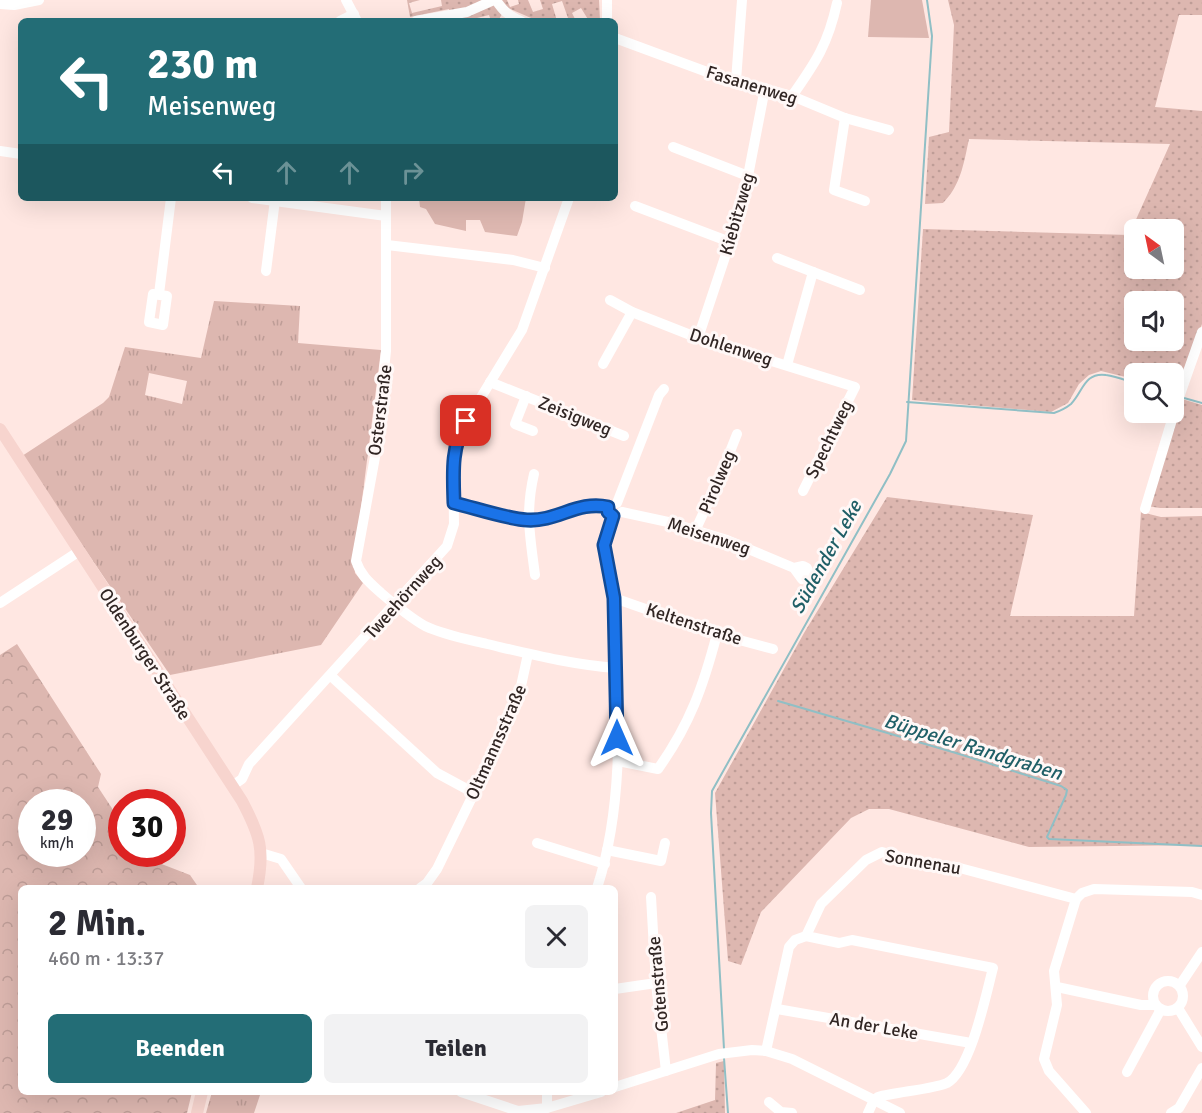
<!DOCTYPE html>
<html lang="de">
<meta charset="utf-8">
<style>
:root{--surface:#fff;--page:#f2f2f3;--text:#2b2b33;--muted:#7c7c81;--accent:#236d76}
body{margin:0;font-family:Signika,sans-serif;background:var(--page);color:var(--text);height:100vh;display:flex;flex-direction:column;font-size:22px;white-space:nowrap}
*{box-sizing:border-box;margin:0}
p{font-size:20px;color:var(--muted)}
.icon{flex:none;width:33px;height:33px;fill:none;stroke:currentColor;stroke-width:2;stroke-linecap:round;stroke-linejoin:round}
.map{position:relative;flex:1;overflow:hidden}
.panel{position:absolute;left:18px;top:885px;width:600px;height:210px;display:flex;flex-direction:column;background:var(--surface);border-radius:9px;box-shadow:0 6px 24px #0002}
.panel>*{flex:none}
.hud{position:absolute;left:18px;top:18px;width:600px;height:183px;border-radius:9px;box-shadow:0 6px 24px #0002;background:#236d76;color:#fff;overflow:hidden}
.needle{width:39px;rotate:327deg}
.controls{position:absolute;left:1124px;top:219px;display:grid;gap:12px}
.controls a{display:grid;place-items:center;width:60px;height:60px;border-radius:9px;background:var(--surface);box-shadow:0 6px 24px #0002;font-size:30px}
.speed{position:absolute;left:18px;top:789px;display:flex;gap:12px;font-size:30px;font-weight:700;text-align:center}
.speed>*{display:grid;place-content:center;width:78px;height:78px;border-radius:50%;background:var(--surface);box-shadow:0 6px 24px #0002;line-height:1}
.speed small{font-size:15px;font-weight:400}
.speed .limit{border:9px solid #d22;background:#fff;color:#111}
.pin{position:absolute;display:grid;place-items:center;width:51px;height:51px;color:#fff;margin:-26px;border-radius:12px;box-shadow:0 3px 9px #0006}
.me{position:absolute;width:66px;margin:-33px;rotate:0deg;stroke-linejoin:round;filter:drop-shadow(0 0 4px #0008)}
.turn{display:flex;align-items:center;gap:21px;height:126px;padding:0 30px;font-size:27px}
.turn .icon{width:78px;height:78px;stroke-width:2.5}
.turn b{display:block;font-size:42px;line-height:51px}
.lanes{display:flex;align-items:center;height:57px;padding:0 30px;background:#0003;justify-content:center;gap:30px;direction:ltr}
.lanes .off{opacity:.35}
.round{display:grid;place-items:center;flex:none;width:63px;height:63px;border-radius:9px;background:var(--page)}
.summary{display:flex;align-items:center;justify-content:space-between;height:102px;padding:0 30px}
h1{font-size:36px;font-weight:700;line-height:45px}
.cta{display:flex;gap:12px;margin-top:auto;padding:12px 30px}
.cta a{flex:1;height:69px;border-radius:9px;background:var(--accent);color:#fff;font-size:24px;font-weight:700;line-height:69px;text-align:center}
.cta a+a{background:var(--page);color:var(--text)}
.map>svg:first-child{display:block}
</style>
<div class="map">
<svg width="1202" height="1113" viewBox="0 0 1202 1113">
<defs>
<pattern id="grass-dots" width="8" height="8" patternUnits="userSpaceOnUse" patternTransform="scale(1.5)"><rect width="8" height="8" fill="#ddb7b0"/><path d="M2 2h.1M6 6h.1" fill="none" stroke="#be9d97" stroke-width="1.8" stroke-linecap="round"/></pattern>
<pattern id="forest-crowns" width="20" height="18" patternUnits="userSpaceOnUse" patternTransform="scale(1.5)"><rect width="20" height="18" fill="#ddb7b0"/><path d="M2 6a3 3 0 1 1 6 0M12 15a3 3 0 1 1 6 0" fill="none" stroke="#be9d97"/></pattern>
<pattern id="park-tufts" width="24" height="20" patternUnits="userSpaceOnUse" patternTransform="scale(1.5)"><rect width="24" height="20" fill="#ddb7b0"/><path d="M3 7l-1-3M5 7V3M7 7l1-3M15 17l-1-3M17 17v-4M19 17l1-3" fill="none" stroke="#be9d97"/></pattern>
</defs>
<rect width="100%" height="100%" fill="#ffe7e2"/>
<g fill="url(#grass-dots)" fill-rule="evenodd">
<path d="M407 0H420L409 3 412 13 442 6 441 0H507L510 7 519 4 518 0H528L533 12 543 9 540 0H599L600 21H589L581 8 572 13 576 21H558L568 18 562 1 552 4 557 21H538L506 7 498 21H491L489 15 465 21H452L449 9 410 17Z"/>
<path d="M948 0H1202V15H1179L1155 107 1202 111V324L1177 390 1173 389V374H1134V379L1101 371 1089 375 1079 384 1068 403 1051 412 912 400 923 229 1129 235 1170 144 969 139C964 162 961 185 943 203L925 204 929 137 949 132 954 25ZM1134 230H1173V268H1134ZM1134 302H1173V340H1134Z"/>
<path d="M1182 399 1202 405V508H1160L1147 506Z"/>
<path d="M887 497 1033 515 1010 616H1134L1141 512 1161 517 1202 516V845L1029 847 889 809H869L851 818 761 912 741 965 728 961 715 793 804 633Z"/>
<path d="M724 1061 725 1113H676L715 1100 716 1063Z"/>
</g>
<path fill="url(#forest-crowns)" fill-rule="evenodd" d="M17 644 101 774 98 787 121 822 122 854H143L146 858 190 875 199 888H21V1092H192L187 1113H0V655ZM32 802H82V854H32Z"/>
<g fill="url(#park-tufts)" fill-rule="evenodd">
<path d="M214 301 300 306 298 343 381 350 354 563 355 573 363 583 321 645 170 675 22 456 103 403 109 397 125 347 201 358ZM149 373 187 381 182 404 145 395Z"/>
<path d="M212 1092H261L254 1113H206Z"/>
</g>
<g fill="#ddb7b0">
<path d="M871 0H922L929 38 868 37Z"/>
<path d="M419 198H526L522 222 517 236 485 232 480 220H466V231L435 224 426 209 420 207Z"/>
</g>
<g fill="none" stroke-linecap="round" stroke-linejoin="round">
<g stroke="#90bfc5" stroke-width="2">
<path d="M1184 398 1202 403"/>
<path d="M907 402 1054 413C1060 411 1066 408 1071 404 1083 392 1084 372 1106 375 1115 376 1125 380 1134 383"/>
<path d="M778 701 956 753 1061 786 1067 790 1066 795 1047 837 1049 839 1202 846"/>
<path d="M724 1049 711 813 712 791 890 474 906 441 932 36 927 0"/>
<path d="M724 1058 728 1113"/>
</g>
<g stroke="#fff" stroke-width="10">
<path d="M346 0 357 21"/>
<path d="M496 0C503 11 509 16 521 21"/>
<path d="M607 0V21"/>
<path d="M0 4 14 5 39 0"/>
<path d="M340 21 354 14"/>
<path d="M416 21 467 12 494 0"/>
<path d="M615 38 726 79 792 96 845 118 889 130"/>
<path d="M736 81 742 0"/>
<path d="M792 96C816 62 828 44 837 3"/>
<path d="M845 118 834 190 865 201"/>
<path d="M673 147 748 176"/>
<path d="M0 151 21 154"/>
<path d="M252 198 386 216"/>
<path d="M386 198V351L375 457 356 561C361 576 370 583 381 593 395 605 409 617 425 626 444 635 466 639 487 644 530 654 573 665 617 668"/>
<path d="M635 206 730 242"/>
<path d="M387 245 513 260 545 268"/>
<path d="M777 258 813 272 787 365"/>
<path d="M266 271 275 200"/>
<path d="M813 272 860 290"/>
<path d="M153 294 167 296 163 325 149 322Z"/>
<path d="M159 294 171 198"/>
<path d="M610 300 632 312 698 338 855 387 803 491"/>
<path d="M698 338 730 242 748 176 765 88"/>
<path d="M603 364 632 312"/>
<path d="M490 382 624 436"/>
<path d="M526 396 515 424 533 431"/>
<path d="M534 474C525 513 530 536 535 575"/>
<path d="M454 503C475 508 507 519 527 520 557 522 578 500 608 507"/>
<path d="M617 503 659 395 664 389"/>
<path d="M1145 509 1178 400 1202 332"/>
<path d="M622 512 668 522 727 540 794 568 802 579 809 575 807 568 803 566 794 568"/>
<path d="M696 529 720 477 737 434"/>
<path d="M614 598 717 634 773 649"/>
<path d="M0 603 78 552"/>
<path d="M331 676 437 773 474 793"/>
<path d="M618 761 658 769C690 724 703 687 717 634"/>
<path d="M232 786 242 779 249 764 447 546 454 524 453 457 458 435 522 330 569 198"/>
<path d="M537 843 605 864"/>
<path d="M607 850 661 861 665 843"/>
<path d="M261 853 281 859 301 888"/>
<path d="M420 888 427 883 437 869 474 793 521 686 528 654"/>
<path d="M597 888C626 799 618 702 615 610 614 591 603 559 605 543 606 534 610 525 613 516"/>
<path d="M651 897 656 983 666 1071"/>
<circle cx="1168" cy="996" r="15"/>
<path d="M1180 985 1202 952"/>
<path d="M1057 987 1141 1005H1156"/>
<path d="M615 989 656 983"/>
<path d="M1178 1008 1202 1047"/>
<path d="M777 1009 971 1043"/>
<path d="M766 1051 789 947 795 940 806 936"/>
<path d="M1127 1072 1161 1009"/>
<path d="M615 1087 719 1054 752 1050 766 1051 792 1059 900 1113"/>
<path d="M461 1092 518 1111 547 1108 601 1092"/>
<path d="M769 1102 781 1112 792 1113"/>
<path d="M547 1108V1092"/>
<path d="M868 1113 874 1100 878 1097C896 1092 934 1089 947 1083 971 1070 986 994 993 968L852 940 839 943 806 936 821 904 866 860 882 852 938 867H956L1076 899"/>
<path d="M1086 1113 1049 1071 1044 1059 1057 1005 1054 971 1076 899 1082 893 1094 889 1192 892 1202 895"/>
<path d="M1171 1113 1179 1108 1202 1068"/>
</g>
<g stroke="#f7d4ce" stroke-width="12">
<path d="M0 429 242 801C260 835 265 850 257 888"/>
<path d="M197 1113 202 1092"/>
</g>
</g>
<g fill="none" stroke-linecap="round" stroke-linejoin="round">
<defs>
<path id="route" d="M466 421C451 447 453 473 454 503 475 508 507 519 527 520 557 522 578 500 608 507V512L613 516 604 545 614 598 617 738"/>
</defs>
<use href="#route" stroke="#114b97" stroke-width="15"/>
<use href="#route" stroke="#1a73e8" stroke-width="10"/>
</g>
<g text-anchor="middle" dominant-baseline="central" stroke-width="6" stroke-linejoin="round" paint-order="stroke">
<g font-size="18" fill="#312624" stroke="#fff8f7">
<text transform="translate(752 85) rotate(17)">Fasanenweg</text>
<text transform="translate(737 214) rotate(-74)">Kiebitzweg</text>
<text transform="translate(731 347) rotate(18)">Dohlenweg</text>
<text transform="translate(380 410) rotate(-83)">Osterstraße</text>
<text transform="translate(575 416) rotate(22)">Zeisigweg</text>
<text transform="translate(829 439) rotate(-64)">Spechtweg</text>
<text transform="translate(717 482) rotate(-67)">Pirolweg</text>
<text transform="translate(709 536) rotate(18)">Meisenweg</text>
<text transform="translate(403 597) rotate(-48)">Tweehörnweg</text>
<text transform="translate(694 624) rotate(18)">Keltenstraße</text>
<text transform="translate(145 654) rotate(57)">Oldenburger Straße</text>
<text transform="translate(496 742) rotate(-66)">Oltmannsstraße</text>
<text transform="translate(923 862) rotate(10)">Sonnenau</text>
<text transform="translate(658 984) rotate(-95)">Gotenstraße</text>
<text transform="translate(874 1026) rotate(10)">An der Leke</text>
</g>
<g font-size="20" font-style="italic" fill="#205f67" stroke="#fff8f7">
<text transform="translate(826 557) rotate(-61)">Südender Leke</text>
<text transform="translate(973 747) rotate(17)">Büppeler Randgraben</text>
</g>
</g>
</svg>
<div class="controls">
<a><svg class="needle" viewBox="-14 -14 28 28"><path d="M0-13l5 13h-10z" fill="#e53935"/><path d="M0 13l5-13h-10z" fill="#7c7c81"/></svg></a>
<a><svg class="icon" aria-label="sound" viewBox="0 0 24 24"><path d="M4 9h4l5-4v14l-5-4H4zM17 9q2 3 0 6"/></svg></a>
<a><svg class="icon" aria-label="search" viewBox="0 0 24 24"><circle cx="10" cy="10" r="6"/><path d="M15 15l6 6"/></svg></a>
</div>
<div class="speed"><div>29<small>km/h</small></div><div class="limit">30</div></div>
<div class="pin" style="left:466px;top:421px;background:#d93025"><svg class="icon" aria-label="arrive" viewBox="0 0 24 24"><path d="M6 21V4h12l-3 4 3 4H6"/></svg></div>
<svg class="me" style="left:617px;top:738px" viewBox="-20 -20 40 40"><path d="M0-17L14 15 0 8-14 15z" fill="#1a73e8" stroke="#fff" stroke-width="4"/></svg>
<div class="hud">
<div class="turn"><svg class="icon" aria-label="left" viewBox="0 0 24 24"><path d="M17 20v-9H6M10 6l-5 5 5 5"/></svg><div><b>230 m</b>Meisenweg</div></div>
<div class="lanes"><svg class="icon" aria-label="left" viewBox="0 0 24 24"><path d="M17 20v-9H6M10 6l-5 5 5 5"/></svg><svg class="icon off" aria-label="ahead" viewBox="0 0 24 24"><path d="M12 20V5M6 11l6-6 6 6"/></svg><svg class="icon off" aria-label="ahead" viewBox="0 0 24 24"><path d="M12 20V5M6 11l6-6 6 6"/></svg><svg class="icon off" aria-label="right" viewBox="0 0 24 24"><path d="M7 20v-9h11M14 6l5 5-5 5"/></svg></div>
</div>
<section class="panel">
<div class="summary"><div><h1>2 Min.</h1><p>460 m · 13:37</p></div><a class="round"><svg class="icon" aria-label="close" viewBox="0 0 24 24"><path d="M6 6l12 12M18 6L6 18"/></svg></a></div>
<div class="cta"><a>Beenden</a><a>Teilen</a></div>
</section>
</div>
